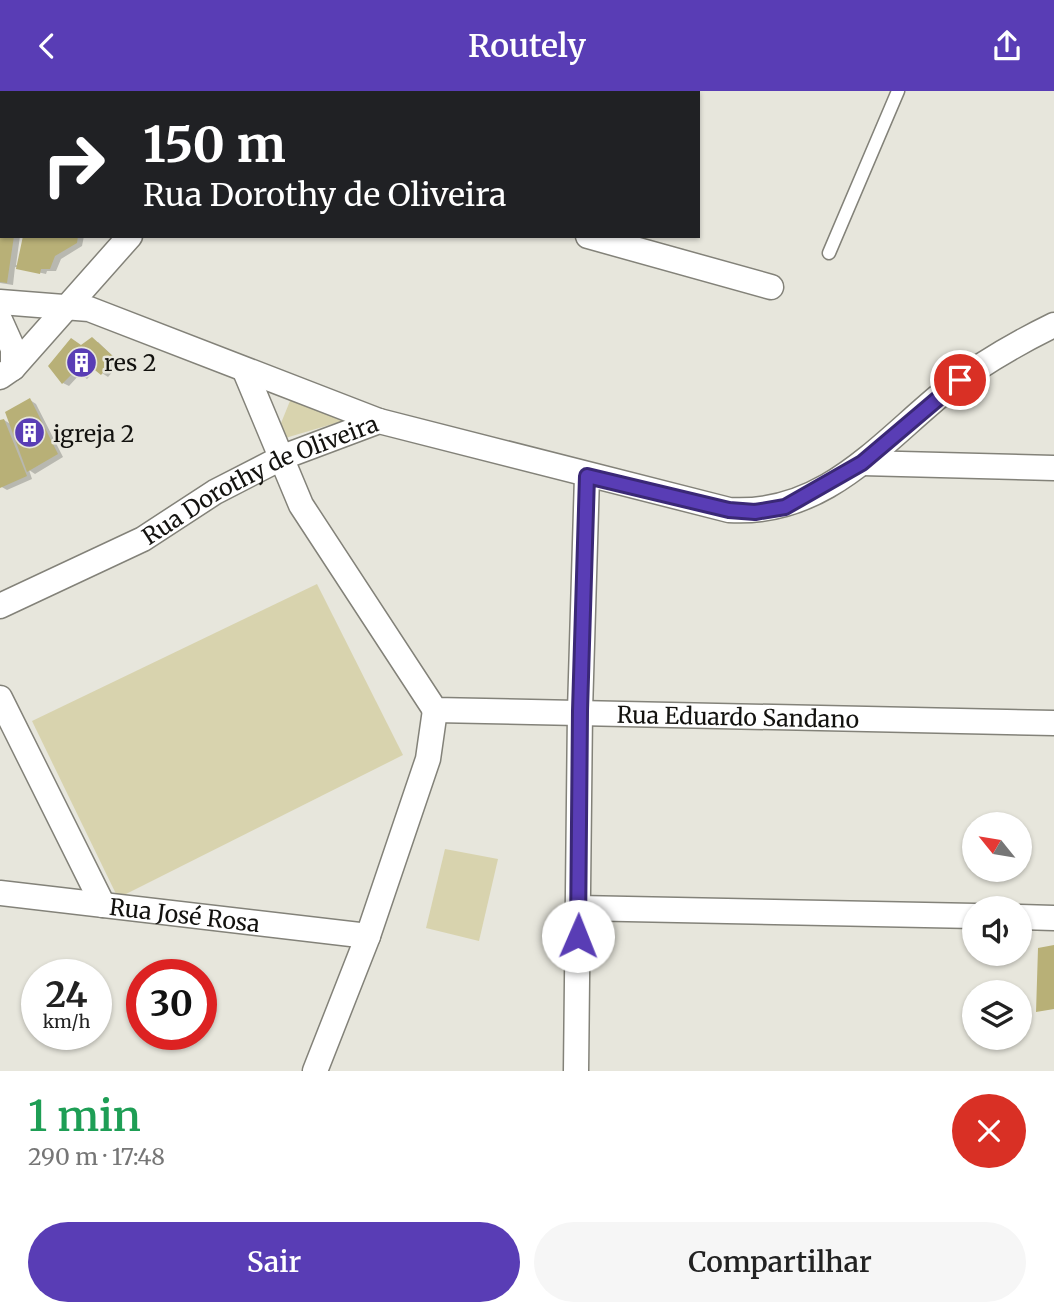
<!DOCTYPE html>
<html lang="pt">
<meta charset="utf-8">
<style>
:root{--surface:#fff;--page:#f6f6f6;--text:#222;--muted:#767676;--accent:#593db5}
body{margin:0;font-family:Merriweather,serif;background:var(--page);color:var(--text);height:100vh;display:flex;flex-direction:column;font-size:26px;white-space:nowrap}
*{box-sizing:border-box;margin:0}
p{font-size:23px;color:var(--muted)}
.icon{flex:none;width:38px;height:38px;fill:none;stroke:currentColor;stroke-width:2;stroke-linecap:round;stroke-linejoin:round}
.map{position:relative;height:980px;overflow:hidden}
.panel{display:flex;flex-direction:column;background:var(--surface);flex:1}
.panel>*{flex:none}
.banner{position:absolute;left:0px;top:0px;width:700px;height:147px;box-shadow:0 2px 5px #0004;background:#202124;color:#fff;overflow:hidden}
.needle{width:46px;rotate:300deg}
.buttons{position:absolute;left:962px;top:721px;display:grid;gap:14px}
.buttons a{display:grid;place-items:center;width:70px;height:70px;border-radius:50%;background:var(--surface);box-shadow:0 2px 5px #0004;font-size:35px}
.speed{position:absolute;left:21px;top:868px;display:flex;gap:14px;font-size:35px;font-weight:700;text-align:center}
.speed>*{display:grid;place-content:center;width:91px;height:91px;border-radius:50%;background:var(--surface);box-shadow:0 2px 5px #0004;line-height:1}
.speed small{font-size:18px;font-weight:400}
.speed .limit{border:10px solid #d22;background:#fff;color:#111}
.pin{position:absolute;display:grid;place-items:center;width:60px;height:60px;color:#fff;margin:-30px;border:4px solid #fff;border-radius:50%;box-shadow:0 2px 7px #0007}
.me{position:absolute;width:77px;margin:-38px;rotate:1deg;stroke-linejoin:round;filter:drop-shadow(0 0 5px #0008)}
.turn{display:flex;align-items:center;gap:24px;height:147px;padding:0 28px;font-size:32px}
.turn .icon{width:91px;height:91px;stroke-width:2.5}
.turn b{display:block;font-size:49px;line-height:60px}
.round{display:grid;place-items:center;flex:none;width:74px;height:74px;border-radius:37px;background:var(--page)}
.summary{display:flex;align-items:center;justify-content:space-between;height:119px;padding:0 28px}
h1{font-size:42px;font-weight:600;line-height:52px;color:#1e9e55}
.primary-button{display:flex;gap:14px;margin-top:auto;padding:14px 28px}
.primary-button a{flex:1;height:80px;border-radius:42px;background:var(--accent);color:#fff;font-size:28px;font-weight:600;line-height:80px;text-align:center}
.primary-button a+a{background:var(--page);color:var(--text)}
header{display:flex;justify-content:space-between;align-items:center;height:91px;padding:0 28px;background:var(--accent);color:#fff;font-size:32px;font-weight:600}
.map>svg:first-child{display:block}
</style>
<header><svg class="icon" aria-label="back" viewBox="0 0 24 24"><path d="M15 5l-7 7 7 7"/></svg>Routely<svg class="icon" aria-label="share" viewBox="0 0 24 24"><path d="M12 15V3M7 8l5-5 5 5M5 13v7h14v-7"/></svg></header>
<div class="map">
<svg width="1054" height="980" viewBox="0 0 1054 980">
<rect width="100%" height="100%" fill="#e7e6dc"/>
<g fill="#d8d3ae">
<path d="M292 305 346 329 282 348 279 337Z"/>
<path d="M317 493 403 664 118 807 32 630Z"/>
<path d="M445 758 498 768 479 850 426 837Z"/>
</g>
<g fill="#0003">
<path d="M73 0H100L73 2Z"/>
<path d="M133 0H226L132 2Z"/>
<path d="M2 65V93L0 92Z"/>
<path d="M0 131 2 145H20L16 174 19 175 24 145H84L82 155 61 168 56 180H47L46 183 15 176 13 194 0 192Z"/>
<path d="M98 251 120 272 108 286 96 278 87 288 80 283 69 295 63 292 50 275 81 256Z"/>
<path d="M30 309 36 313 63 366 35 383 29 379 32 388 7 399 0 395V399V331L4 329 12 334Z"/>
</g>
<g fill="#b8b077">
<path d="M0 145H14L7 192 0 191Z"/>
<path d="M23 145H78L77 152 55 165 50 178H41L40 183 16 178Z"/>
<path d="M92 246 115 267 101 284 90 275 80 286 74 281 62 293 48 275 71 247 81 254Z"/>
<path d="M30 307 58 363 27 381 5 321Z"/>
<path d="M4 328 27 385 0 397V329Z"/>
<path d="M1054 854V918L1036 921 1038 857Z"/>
</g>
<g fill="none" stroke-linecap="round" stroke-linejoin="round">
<defs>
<path id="service" d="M829 162 898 0"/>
<g id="minor">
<path d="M260 2 262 0"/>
<path d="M0 14 2 15"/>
<path d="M588 145 771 196"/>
<path d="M0 211 89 218 379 330"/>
<path d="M0 229 13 258V277"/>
<path id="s1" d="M245 280 301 414 435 619 1054 632"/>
<path d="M0 286 13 277 130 145"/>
<path d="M862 372 1054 377"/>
<path id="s2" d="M0 515 143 448 215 401 283 366 379 330 729 419C823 425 878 355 944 301 979 274 1015 253 1054 234"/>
<path d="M0 607 103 814"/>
<path id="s3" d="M0 802 368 845"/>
<path d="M578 817 975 825"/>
<path d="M1020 826 1054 827"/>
<path d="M315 980 368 845 428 668 435 619"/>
<path d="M576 980 580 620 587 385"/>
</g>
</defs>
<use href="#service" stroke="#838279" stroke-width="15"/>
<use href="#minor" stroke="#838279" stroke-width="27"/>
<use href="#service" stroke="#fff" stroke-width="12"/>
<use href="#minor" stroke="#fff" stroke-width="24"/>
</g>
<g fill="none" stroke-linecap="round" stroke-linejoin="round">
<defs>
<path id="route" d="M578 845 580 620 587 385 729 419 755 421 785 416 862 372 960 289"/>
</defs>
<use href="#route" stroke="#3a2876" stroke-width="18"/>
<use href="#route" stroke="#593db5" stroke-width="12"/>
</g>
<defs>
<symbol id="building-disc" viewBox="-11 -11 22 22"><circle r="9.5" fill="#593db5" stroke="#e7e6dc"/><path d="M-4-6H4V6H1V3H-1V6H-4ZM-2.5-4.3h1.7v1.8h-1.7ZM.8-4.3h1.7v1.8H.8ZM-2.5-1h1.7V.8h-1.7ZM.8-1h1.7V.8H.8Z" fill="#fff"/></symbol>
</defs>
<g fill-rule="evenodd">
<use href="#building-disc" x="64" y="254" width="35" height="35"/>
<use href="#building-disc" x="12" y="324" width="35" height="35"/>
</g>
<g text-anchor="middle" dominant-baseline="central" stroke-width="5" stroke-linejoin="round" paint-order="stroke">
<g font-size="23" fill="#13120f" stroke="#e7e6dc" text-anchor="start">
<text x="104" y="271">res 2</text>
<text x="53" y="342">igreja 2</text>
</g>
<g font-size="23" fill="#13120f" stroke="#e7e6dc">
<text stroke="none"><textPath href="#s2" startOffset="290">Rua Dorothy de Oliveira</textPath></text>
<text stroke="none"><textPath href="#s1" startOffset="693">Rua Eduardo Sandano</textPath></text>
<text stroke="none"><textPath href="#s3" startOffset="186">Rua José Rosa</textPath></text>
</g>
</g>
</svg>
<div class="buttons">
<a><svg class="needle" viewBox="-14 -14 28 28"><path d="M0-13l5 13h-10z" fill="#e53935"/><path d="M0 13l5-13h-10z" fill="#767676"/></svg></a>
<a><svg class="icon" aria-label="sound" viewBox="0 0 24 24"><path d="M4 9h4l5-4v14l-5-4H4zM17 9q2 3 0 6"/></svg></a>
<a><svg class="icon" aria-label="layers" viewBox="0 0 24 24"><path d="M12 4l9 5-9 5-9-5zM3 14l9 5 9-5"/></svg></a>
</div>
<div class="speed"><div>24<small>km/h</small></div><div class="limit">30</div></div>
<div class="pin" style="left:960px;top:289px;background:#d93025"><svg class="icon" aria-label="arrive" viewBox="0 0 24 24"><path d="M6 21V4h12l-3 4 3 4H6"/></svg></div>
<svg class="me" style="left:578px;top:845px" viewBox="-20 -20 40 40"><circle r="19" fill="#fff"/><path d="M0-13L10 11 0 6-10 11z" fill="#593db5"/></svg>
<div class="banner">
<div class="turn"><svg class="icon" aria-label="right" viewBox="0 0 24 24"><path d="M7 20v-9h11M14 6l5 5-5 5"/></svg><div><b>150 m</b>Rua Dorothy de Oliveira</div></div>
</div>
</div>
<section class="panel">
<div class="summary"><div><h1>1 min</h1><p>290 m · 17:48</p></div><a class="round" style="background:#d93025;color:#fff"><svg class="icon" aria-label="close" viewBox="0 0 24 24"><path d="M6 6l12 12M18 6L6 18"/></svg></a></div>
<div class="primary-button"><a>Sair</a><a>Compartilhar</a></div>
</section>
